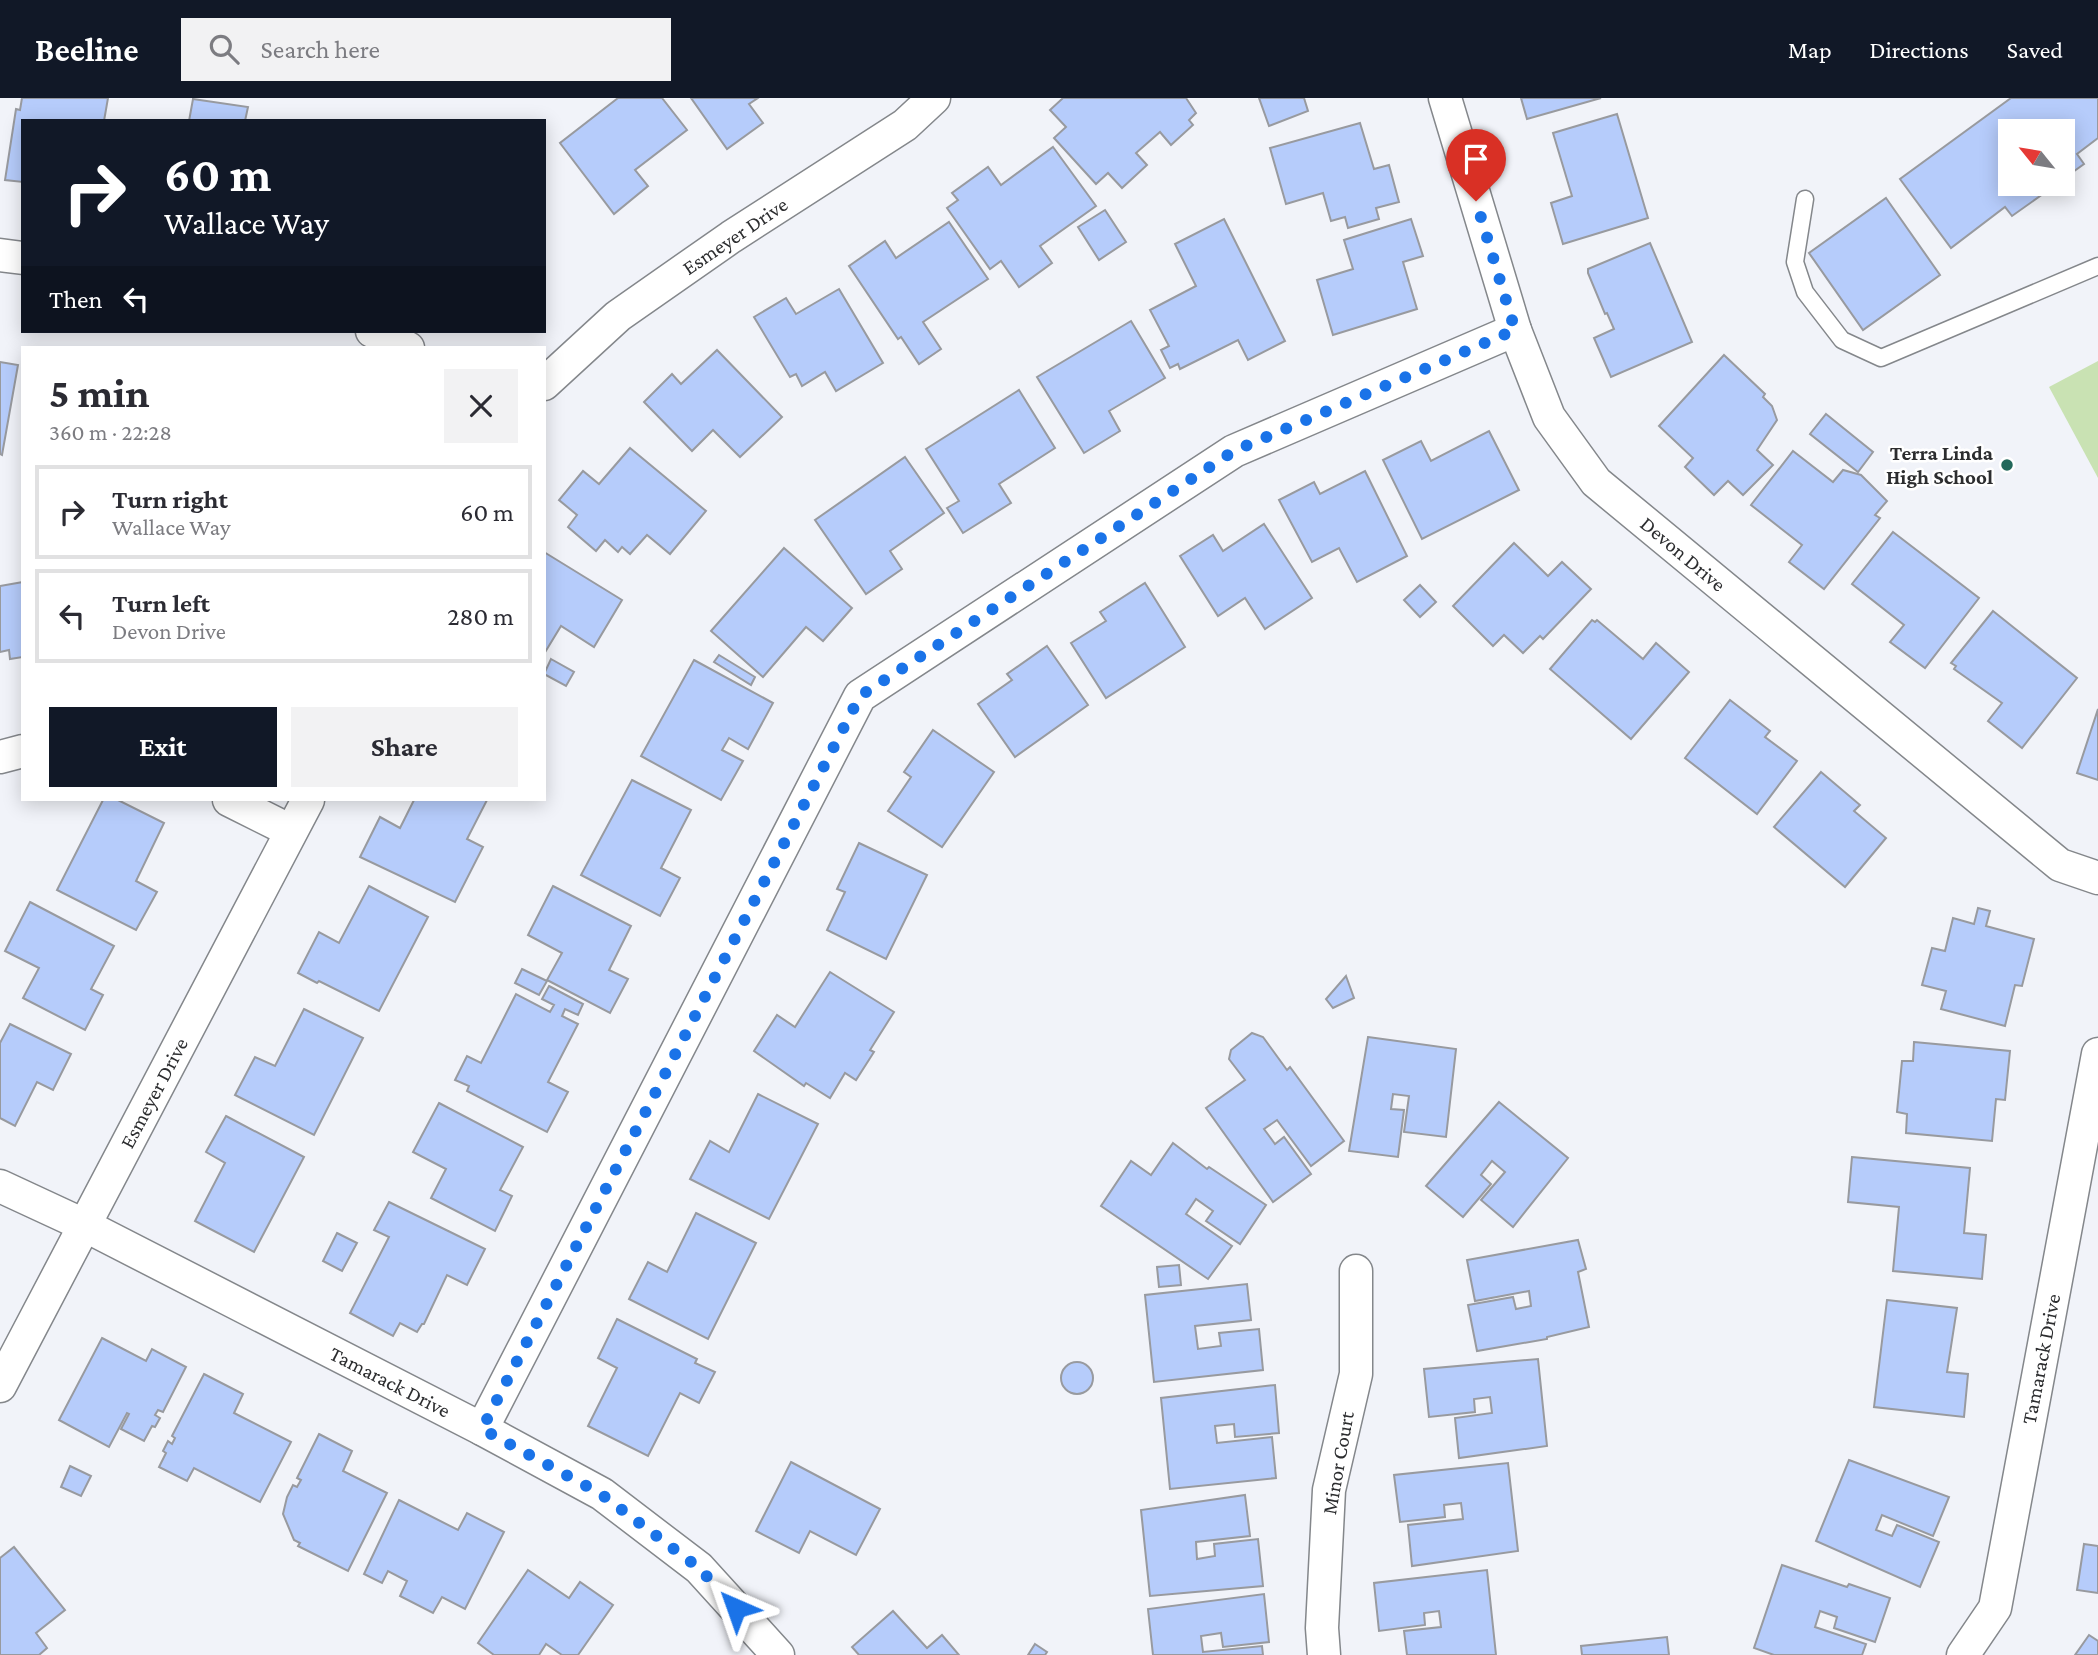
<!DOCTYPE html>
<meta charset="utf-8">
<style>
:root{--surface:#fff;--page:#f2f2f3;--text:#2b2b33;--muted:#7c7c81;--line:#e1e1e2;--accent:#111827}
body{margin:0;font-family:"Crimson Pro",serif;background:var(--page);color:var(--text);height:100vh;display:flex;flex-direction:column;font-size:26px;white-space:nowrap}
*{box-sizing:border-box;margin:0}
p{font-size:23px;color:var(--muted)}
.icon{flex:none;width:38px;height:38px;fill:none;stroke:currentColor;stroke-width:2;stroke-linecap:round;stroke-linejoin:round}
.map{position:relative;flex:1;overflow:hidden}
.panel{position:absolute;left:21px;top:248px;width:525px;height:455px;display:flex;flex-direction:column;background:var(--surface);border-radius:0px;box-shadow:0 4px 18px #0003}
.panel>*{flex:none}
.hud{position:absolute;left:21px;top:21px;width:525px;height:214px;border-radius:0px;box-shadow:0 4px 18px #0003;background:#111827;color:#fff;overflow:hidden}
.needle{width:46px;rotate:300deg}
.tools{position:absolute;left:1998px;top:21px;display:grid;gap:14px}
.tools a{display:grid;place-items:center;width:77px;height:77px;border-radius:0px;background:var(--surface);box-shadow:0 4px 18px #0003;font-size:35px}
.pin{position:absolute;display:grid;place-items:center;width:60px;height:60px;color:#fff;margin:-72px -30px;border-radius:50% 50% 50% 0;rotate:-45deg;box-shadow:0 0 7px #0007}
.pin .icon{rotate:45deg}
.me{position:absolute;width:77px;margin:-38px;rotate:317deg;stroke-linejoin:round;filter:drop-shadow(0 0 5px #0008)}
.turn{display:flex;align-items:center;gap:24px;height:147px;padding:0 28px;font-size:32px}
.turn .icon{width:91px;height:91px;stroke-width:2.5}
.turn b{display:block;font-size:49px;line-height:60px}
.then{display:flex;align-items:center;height:66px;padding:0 28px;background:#0003;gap:14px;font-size:26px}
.round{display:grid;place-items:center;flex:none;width:74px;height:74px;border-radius:0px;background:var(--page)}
.summary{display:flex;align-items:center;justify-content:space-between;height:119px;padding:0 28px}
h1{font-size:42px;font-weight:700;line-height:52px}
.cta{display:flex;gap:14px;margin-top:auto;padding:14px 28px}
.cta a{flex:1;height:80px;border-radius:0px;background:var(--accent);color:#fff;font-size:28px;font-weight:700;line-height:80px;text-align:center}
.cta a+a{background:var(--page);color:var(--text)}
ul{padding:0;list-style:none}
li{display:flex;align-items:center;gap:21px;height:94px;margin:0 14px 10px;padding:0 14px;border:4px solid var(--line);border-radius:0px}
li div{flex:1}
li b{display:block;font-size:26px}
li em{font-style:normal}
header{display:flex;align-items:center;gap:42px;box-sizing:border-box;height:98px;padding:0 35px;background:var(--accent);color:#fff}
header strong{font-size:33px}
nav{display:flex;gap:38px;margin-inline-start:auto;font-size:24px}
.search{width:490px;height:63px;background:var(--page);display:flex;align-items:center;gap:18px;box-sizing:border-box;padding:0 24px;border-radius:0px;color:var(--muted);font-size:26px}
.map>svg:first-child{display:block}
</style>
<header>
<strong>Beeline</strong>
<div class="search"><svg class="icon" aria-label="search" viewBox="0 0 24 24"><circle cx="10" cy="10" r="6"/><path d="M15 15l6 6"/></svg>Search here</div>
<nav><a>Map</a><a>Directions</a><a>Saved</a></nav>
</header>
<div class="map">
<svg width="2098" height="1557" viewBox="0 0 2098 1557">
<rect width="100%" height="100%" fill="#f1f3f9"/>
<path fill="#c9e2b3" d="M2098 263V380L2049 289Z"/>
<g fill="#b6ccfb" stroke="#989a9f" stroke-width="2">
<path d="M22 0H108L104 23H23V84L5 82 16 11 20 12Z"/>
<path d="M618 0H662L687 32 635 72 648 88 614 116 560 45Z"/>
<path d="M691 0H758L749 6 763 25 727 51Z"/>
<path d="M1063 0H1186L1196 15 1189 22 1193 27 1171 47 1160 34 1136 55 1147 67 1122 90 1108 75 1096 86 1054 40 1066 29 1050 12Z"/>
<path d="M1259 0H1304L1308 13 1269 28Z"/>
<path d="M1521 0H1601L1527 21Z"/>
<path d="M2011 0H2098V40L2077 56 2084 66 2063 81V33H2011V86H2057L2012 118 2005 109 1951 150 1900 81Z"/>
<path d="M193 1 248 9 245 23H189Z"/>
<path d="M1617 16 1648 120 1563 146 1551 105 1572 98 1553 35Z"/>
<path d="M1360 25 1374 71 1389 67 1399 104 1376 110 1379 121 1348 130 1345 119 1331 123 1323 95 1286 106 1270 50Z"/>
<path d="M1053 49 1096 108 1040 148 1052 165 1019 189 1001 163 990 171 947 110 958 102 952 95 988 69 1001 87Z"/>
<path d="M1886 100 1940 177 1863 232 1809 155Z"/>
<path d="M1105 112 1126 144 1099 162 1078 129Z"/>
<path d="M1224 121 1285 243 1248 262 1238 242 1180 271 1178 266 1170 270 1161 252 1169 248 1150 212 1196 188 1175 146Z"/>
<path d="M1411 121 1423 158 1403 164 1417 211 1333 237 1317 182 1353 171 1344 142Z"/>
<path d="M949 124 988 181 923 224 941 251 919 266 901 239 898 241 849 168 885 143 896 160Z"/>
<path d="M1650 145 1692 244 1611 279 1594 240 1614 231 1607 215 1605 216 1588 175V171Z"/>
<path d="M839 191 883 265 836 293 825 274 802 288 796 276 790 279 754 219 786 200 796 216Z"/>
<path d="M1131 223 1165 280 1109 313 1120 333 1084 355 1037 279Z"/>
<path d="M717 252 782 319 740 359 713 332 692 353 644 304 672 276 681 286Z"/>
<path d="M1724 257 1765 296 1763 299 1772 308 1777 322 1757 352 1773 367 1743 397 1728 383 1714 397 1685 369 1693 360 1659 328Z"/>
<path d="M0 264 18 267 2 357 0 356Z"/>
<path d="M1019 292 1055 350 999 386 1011 405 963 435 947 410 959 403 926 351Z"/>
<path d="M1826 316 1873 354 1858 374 1810 336Z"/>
<path d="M1489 333 1519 392 1422 441 1383 362 1421 343 1431 363Z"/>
<path d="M630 350 706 413 670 456 647 437 630 456 622 449 618 454 605 442 596 453 568 429 577 417 559 402 583 373 599 386Z"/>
<path d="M1793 353 1833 384 1843 372 1861 377 1887 403 1875 417 1880 420 1824 491 1789 464 1802 447 1751 407Z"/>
<path d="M905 359 944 415 890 453 902 471 866 496 815 422Z"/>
<path d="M1365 373 1407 458 1357 484 1339 450 1312 464 1279 402 1314 384 1320 396Z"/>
<path d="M1264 426 1312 500 1265 531 1245 500 1218 518 1180 458 1213 437 1223 453Z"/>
<path d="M1893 434 1979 500 1925 570 1890 544 1904 527 1852 486Z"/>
<path d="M1514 445 1548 478 1562 464 1591 491 1543 541 1540 538 1523 555 1504 537 1493 548 1453 508Z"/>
<path d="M784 450 852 510 823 543 806 529 763 579 711 533Z"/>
<path d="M544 454 622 502 594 549 561 528 544 556Z"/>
<path d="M23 484V559L10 561 9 552 0 554V488Z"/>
<path d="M1145 485 1185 549 1106 600 1071 545 1106 523 1100 514Z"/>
<path d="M1420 487 1436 504 1420 519 1404 502Z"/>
<path d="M1993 513 2077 580 2022 650 1988 623 2002 605 1954 571 1956 568 1951 565Z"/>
<path d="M1592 522 1595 524 1597 522 1643 561 1656 545 1689 574 1631 641 1550 571Z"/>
<path d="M1047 548 1088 607 1015 659 978 606 1012 582 1007 576Z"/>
<path d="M719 557 755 579 751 587 714 564Z"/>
<path d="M551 561 574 574 566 588 544 576Z"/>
<path d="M694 562 773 605 748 651 729 640 722 652 743 663 721 702 641 658Z"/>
<path d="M1730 602 1770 633 1765 639 1797 663 1757 716 1685 660Z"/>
<path d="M2098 611V682L2077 675Z"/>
<path d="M933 632 994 674 942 749 888 713 911 679 904 674Z"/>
<path d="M1821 674 1860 707 1854 713 1886 740 1845 789 1774 729Z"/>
<path d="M632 682 691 712 661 770 680 780 660 818 581 777Z"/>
<path d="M103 702H118L164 725 136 783 157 794 136 832 57 792Z"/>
<path d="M414 702H487L467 741 483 749 455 804 360 759 380 719 400 730Z"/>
<path d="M859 745 927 777 886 861 827 832 845 794 837 791Z"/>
<path d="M369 788 428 819 379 913 319 883 317 885 298 875 319 834 339 845Z"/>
<path d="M553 788 631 828 609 872 628 881 610 915 547 882 562 855 528 837Z"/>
<path d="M30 804 114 848 91 891 103 897 85 932 23 900 39 870 5 853Z"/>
<path d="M1978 810 1990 813 1986 828 2034 841 2022 888 2015 887 2005 928 1941 911 1946 893 1922 887 1932 850 1945 853 1953 820 1974 826Z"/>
<path d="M522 871 547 883 539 897 515 885Z"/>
<path d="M830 874 894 914 870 952 874 954 856 982 845 975 830 1000 806 985 804 988 754 953 777 917 795 929Z"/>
<path d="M1346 878 1354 900 1333 910 1326 901Z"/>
<path d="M549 888 583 906 578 917 565 911 562 918 578 926 548 984 568 994 547 1034 467 993 469 988 455 982 467 958 481 965 516 896 550 914 554 907 542 901Z"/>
<path d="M304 911 363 940 314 1037 235 997 255 959 275 968Z"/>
<path d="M10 926 71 956 53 992 37 984 15 1028 0 1020V945Z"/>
<path d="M1252 935 1263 939 1287 972 1290 969 1344 1043 1311 1068 1277 1022 1264 1031 1275 1046 1284 1039 1311 1076 1273 1104 1206 1010 1245 982 1229 961 1231 952Z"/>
<path d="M1368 939 1456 951 1446 1039 1404 1034 1409 998 1393 996 1391 1011 1404 1012 1398 1059 1349 1053Z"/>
<path d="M1914 944 2010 953 2005 1002 1996 1001 1992 1043 1906 1035 1907 1016 1897 1014 1902 963H1913Z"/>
<path d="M758 996 818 1026 769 1121 690 1081 710 1043 729 1054Z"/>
<path d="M1499 1004 1568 1060 1513 1129 1481 1102 1505 1074 1492 1063 1481 1077 1491 1086 1463 1119 1426 1088Z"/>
<path d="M439 1005 523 1049 500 1092 512 1098 495 1133 431 1100 446 1071 413 1054Z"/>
<path d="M226 1018 304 1059 254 1154 195 1123 225 1065 206 1054Z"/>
<path d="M1173 1045 1207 1071 1209 1069 1266 1107 1240 1146 1206 1123 1213 1113 1196 1101 1186 1116 1232 1148 1208 1181 1101 1108 1131 1063 1151 1077Z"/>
<path d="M1852 1059 1970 1070 1964 1135 1986 1137 1982 1181 1893 1173 1899 1109 1848 1104Z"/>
<path d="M389 1104 485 1151 467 1187 447 1177 424 1226H422L417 1234 400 1225 393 1238 350 1215 389 1139 374 1132Z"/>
<path d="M696 1115 756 1145 708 1241 629 1201 648 1164 667 1174Z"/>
<path d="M337 1135 357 1145 342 1173 323 1163Z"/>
<path d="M1578 1142 1586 1171 1578 1174 1589 1229 1547 1239V1241L1477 1253 1468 1207 1513 1199 1516 1211 1531 1208 1529 1193 1475 1203 1467 1162Z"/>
<path d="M1179 1167 1181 1187 1159 1189 1157 1169Z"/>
<path d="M1247 1186 1251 1222 1195 1228 1198 1251 1221 1248 1219 1235 1259 1231 1263 1272 1154 1284 1145 1197Z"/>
<path d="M1887 1202 1957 1210 1947 1274 1968 1276 1964 1319 1874 1309Z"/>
<path d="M617 1221 697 1261 695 1265 715 1274 699 1305 680 1295 648 1358 588 1328 617 1270 598 1260Z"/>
<path d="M102 1240 146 1263 152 1251 186 1269 163 1314 158 1312 155 1317 160 1320 155 1329 152 1328 144 1343 121 1331 129 1316 127 1315 109 1349 59 1322Z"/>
<path d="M1538 1261 1547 1348 1459 1360 1455 1320 1492 1315 1490 1299 1474 1301 1475 1314 1429 1319 1424 1271Z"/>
<circle cx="1077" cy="1280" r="16"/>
<path d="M204 1276 243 1296 234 1315 291 1344 260 1404 194 1370 187 1383 159 1369 166 1355 163 1353 168 1343 172 1346 175 1340 172 1338Z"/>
<path d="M1275 1287 1279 1335 1235 1339 1234 1326 1215 1328 1217 1345 1272 1339 1276 1380 1170 1391 1161 1300Z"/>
<path d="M319 1336 352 1353 343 1373 387 1395 348 1473 298 1448 300 1445 294 1442 283 1416 287 1399 293 1387 297 1389 301 1382 297 1380Z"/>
<path d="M1849 1362 1949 1399 1933 1438 1882 1417 1876 1432 1892 1438 1897 1427 1939 1444 1920 1489 1816 1443Z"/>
<path d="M791 1364 880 1411 856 1457 810 1433 799 1455 756 1433Z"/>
<path d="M1508 1365 1518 1453 1412 1468 1408 1427 1463 1421 1461 1405 1444 1407 1445 1419 1400 1424 1394 1377Z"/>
<path d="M70 1368 91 1378 81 1398 61 1389Z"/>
<path d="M1245 1397 1250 1438 1196 1444 1197 1461 1215 1458 1214 1446 1258 1441 1263 1488 1150 1498 1141 1412Z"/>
<path d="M399 1402 458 1432 467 1415 504 1434 465 1511 442 1499 433 1515 400 1498 407 1483 388 1473 382 1485 364 1476Z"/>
<path d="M2084 1446 2098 1448V1495L2077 1492Z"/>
<path d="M14 1449 65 1512 36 1535 47 1550 39 1557H0V1460Z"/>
<path d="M1782 1467 1847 1489 1849 1486 1890 1500 1875 1544 1834 1530 1837 1519 1820 1513 1815 1529 1866 1546 1862 1557H1774L1754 1550Z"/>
<path d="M528 1472 569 1500 580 1484 613 1507 578 1557H562L546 1546 539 1557H494L478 1545Z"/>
<path d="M1487 1472 1496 1557H1407L1404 1533 1441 1529 1439 1513 1424 1515 1425 1527 1379 1533 1374 1485Z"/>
<path d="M1264 1496 1269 1544 1223 1549 1221 1535 1201 1538 1203 1554 1262 1548 1263 1557H1153L1148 1511Z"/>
<path d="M893 1513 927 1550 942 1537 959 1557H859L852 1549Z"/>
<path d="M2089 1537 2098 1543V1557H2075Z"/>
<path d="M1667 1539 1669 1557H1582L1581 1548Z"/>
<path d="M1035 1546 1047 1554 1045 1557H1028Z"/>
</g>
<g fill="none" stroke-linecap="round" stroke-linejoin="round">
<defs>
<path id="lane" d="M1805 101 1795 164 1805 194 1842 242 1881 260 2098 168"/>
<g id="street">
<path d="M1445 0 1515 232 1549 319 1596 384 2060 767 2098 780"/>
<path d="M0 157 23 160"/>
<path d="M372 233 408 250"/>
<path d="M544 286 618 218 731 139 905 27 934 0"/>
<path d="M0 659 23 653"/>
<path d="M229 702 291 733"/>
<path d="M0 1088 84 1127 482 1331 602 1396 699 1470 778 1557"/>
<path d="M0 1288 308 702"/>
<path d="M482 1331 860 598 1234 353 1515 232"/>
<path d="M1324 1557 1322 1530 1329 1392 1356 1276V1173"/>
<path d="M1963 1557 1995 1510 2098 956"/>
</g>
</defs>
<use href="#lane" stroke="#84878b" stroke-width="19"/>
<use href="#street" stroke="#84878b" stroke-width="35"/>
<use href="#lane" stroke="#fff" stroke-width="16"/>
<use href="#street" stroke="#fff" stroke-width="32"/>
</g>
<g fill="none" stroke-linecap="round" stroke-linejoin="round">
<path stroke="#1a73e8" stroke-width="12" stroke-dasharray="0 21.6" d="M736 1510 699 1470 601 1396 482 1331 860 598 1234 353 1515 232 1476 103"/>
</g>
<circle fill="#23685b" stroke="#fff" stroke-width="2.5" cx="2007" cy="367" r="7"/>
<g text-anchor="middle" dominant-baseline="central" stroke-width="5" stroke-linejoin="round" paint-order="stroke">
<g font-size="21" fill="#2c2d2f" stroke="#fff">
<text transform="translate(735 138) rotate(-34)">Esmeyer Drive</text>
<text transform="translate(1683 456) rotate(40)">Devon Drive</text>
<text transform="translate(154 995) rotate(-62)">Esmeyer Drive</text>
<text transform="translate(2041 1261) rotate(-79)">Tamarack Drive</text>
<text transform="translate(390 1284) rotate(27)">Tamarack Drive</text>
<text transform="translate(1338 1365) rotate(-80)">Minor Court</text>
</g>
<g font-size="21" font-weight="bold" fill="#2c2d2f" stroke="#fff" text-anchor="end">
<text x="1993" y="355">Terra Linda<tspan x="1993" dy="24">High School</tspan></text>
</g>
</g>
</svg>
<div class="tools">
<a><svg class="needle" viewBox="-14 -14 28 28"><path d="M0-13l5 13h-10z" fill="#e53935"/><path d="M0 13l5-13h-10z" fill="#7c7c81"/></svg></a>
</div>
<div class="pin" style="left:1476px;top:103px;background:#d93025"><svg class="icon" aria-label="arrive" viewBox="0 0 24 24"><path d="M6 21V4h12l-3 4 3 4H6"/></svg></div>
<svg class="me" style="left:736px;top:1510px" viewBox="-20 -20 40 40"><path d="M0-17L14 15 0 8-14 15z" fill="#1a73e8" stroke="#fff" stroke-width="4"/></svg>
<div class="hud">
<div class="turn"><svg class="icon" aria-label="right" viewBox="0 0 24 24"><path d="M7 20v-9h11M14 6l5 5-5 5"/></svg><div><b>60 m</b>Wallace Way</div></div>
<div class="then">Then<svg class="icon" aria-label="left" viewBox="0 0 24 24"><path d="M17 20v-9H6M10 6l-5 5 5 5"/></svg></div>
</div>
<section class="panel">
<div class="summary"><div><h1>5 min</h1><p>360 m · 22:28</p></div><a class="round"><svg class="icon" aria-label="close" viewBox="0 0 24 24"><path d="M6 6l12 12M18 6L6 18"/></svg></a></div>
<ul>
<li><svg class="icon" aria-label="right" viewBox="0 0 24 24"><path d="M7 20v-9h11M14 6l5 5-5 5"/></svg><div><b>Turn right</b><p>Wallace Way</p></div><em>60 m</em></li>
<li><svg class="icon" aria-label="left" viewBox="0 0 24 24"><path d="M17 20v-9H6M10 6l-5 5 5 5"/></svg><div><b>Turn left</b><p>Devon Drive</p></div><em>280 m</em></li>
</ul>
<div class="cta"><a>Exit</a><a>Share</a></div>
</section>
</div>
